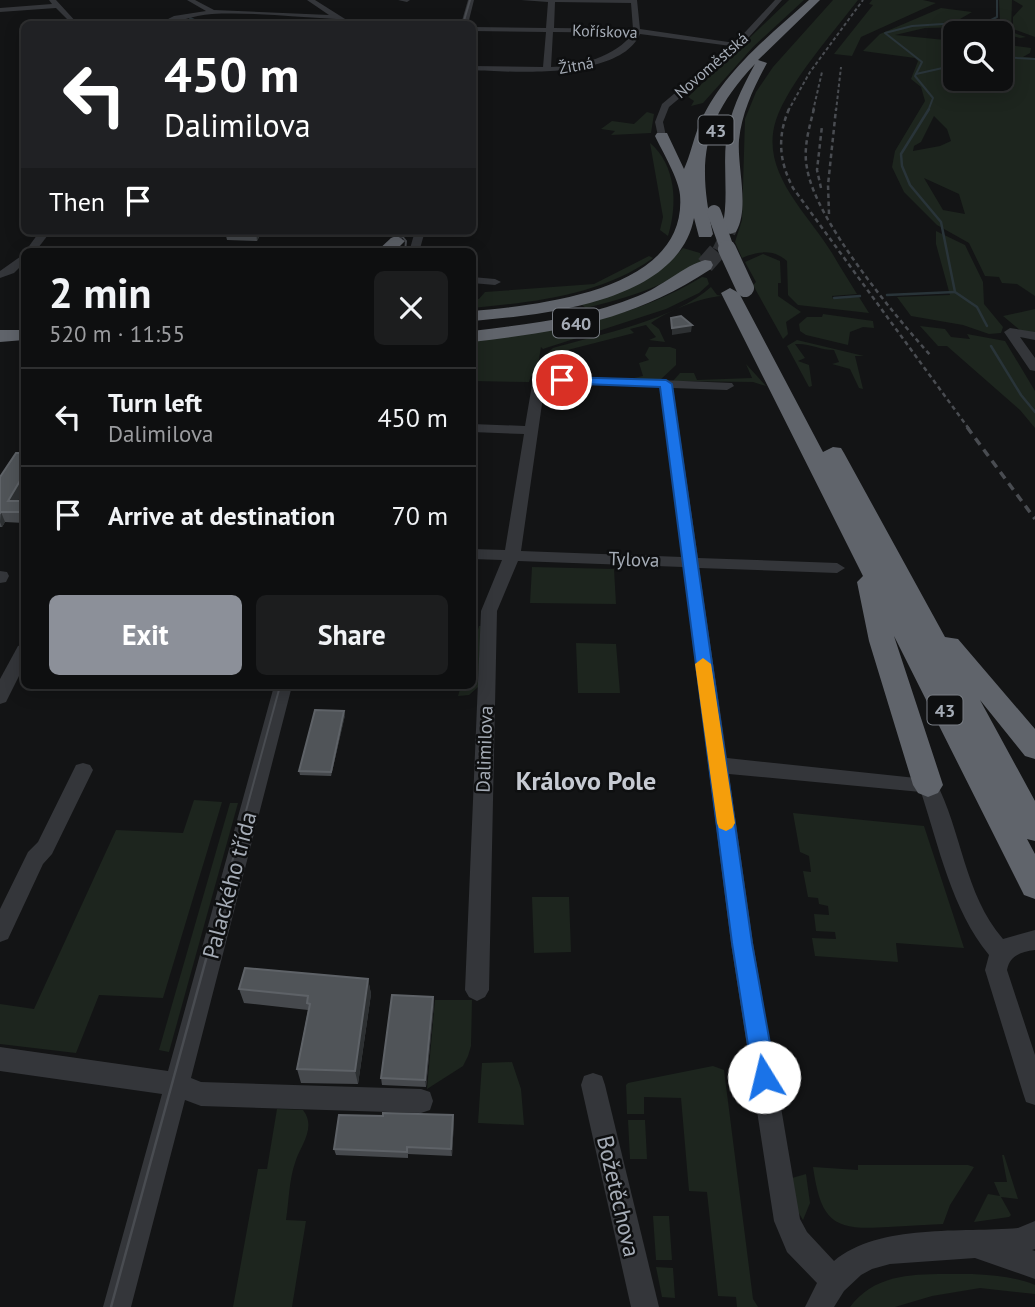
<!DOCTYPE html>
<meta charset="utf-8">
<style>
:root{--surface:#0e0f10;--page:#1c1d1e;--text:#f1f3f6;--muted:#9b9c9f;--line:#2e2f30;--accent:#8c9099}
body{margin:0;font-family:"PT Sans",sans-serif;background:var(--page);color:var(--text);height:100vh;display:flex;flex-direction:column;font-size:26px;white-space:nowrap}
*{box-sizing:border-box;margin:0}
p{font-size:23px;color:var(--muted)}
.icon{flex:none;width:38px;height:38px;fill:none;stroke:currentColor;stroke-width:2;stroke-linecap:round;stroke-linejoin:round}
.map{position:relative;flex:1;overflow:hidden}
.panel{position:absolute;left:21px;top:248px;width:455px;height:441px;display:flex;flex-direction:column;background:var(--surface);border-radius:10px;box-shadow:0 4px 18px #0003,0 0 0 2px var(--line)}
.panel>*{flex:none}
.banner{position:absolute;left:21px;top:21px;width:455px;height:214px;border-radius:10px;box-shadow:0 4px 18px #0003,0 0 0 2px var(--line);background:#202124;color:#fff;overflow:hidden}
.buttons{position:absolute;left:943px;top:21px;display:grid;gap:14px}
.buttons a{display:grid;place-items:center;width:70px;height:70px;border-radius:10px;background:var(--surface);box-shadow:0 4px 18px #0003,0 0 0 2px var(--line);font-size:35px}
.pin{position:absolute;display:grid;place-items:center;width:60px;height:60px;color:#fff;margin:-30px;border:4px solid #fff;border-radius:50%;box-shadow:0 2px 7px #0007}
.me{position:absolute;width:77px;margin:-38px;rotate:351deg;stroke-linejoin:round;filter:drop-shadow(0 0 5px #0008)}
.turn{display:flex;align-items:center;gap:24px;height:147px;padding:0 28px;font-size:32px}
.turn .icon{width:91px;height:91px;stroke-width:2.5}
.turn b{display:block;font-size:49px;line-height:60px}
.then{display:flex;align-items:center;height:66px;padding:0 28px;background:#0003;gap:14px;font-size:26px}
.round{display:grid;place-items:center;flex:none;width:74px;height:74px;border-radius:10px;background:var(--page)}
.headline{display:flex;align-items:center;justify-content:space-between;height:119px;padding:0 28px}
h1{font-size:42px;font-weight:600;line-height:52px}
.cta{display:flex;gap:14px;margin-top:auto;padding:14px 28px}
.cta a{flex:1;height:80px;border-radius:10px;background:var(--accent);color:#fff;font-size:28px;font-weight:600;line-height:80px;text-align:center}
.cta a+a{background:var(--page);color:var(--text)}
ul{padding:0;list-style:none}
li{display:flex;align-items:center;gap:21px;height:98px;padding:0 28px;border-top:2px solid var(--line)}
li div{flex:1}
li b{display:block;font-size:26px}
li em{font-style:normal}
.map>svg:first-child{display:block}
</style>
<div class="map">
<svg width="1035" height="1307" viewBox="0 0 1035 1307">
<rect width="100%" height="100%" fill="#131415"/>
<g fill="#1d251e" fill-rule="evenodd">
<path d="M789 0H804L753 47 703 103 691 106 694 101 688 97Z"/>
<path d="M833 0H858C833 33 789 82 776 120 759 172 808 213 832 253 840 267 849 281 857 294L832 296 833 299 859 297 869 313 798 305 788 295 787 261C774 249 757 251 742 258L735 242 742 220 745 119 756 92 773 67Z"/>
<path d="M872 0H923L936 3 861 37 852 56 834 54 873 5 869 4Z"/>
<path d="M999 0H1012L1011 32 1026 37 1020 38 968 25 1000 21Z"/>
<path d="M1013 0H1035V37L1013 29V17L1023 6Z"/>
<path d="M941 8 972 12 960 19V22L969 27 925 28 895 35 955 41 956 79H1001V44L1031 48 1030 53 1023 57 1035 58V296L1017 284 1002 283 999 277 985 276 969 243 937 225 904 192 892 167 895 151 925 101 921 87 911 79 918 61 915 58 863 51 880 34ZM934 116 947 129 951 141 940 146 913 151 914 146 921 142ZM924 178 959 194 965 214 943 210Z"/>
<path d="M647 112 654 114 651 133 611 135 615 131 601 129 612 121 634 124Z"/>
<path d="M650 143C676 165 678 204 668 236L660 230 663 217Z"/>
<path d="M936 231 965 245 983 282 984 304 1003 327 1001 333 989 334 963 325 911 316 897 297 950 295 936 244Z"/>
<path d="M683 248 700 253 703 260C668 285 628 298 586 308L582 305C620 291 658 278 683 248Z"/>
<path d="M763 254 780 261 781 283H778V296L801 312 786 322 788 334 783 339 753 285 756 282 745 262Z"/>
<path d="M649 256 653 258C602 295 534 302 473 308V299H479L485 292 594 284Z"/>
<path d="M702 277 707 278 709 284 699 293 666 309 543 349 541 347 536 377 531 376 529 382 473 381V340C553 331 631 320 702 277Z"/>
<path d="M711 287 717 295 722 296C703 297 669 310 651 323L659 329 665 342 649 340 656 337 646 325 630 329 634 333 544 356 553 348C598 335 676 319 711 287Z"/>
<path d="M1035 309V333L1021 331 1003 316Z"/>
<path d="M823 314 873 321 874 328 863 327 850 332 848 345 806 335 800 331 799 324 807 317H822Z"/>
<path d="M920 326 945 329 951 337 970 339 967 334 1005 341 1035 391V428L1020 410 947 346H938Z"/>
<path d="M797 340 864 356H855L863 389 859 388 850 369 832 364 839 362 834 350C820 350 810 343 795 344L805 358 798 361 809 365 812 386 809 387 787 346Z"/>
<path d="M649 347H670L676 349V365L659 381 634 378 643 376 639 363 649 360 645 355Z"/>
<path d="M746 364 766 386 753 382 673 381 680 373H694L697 380 752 378Z"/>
<path d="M532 567 614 569 616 604 530 603Z"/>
<path d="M479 626H481L478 687 469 695 458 696 461 686H472L473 647Z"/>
<path d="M576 643 616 644 620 693H578Z"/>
<path d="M194 800 222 802 163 998 99 995 76 1053 0 1044V1004L34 1009 116 830 183 833Z"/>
<path d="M230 803H238L169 1052 159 1050Z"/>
<path d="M793 813 924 826 964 948 896 943 898 962 815 956 812 938 836 939 835 932 816 931 814 914 829 915 828 906 819 904 818 898 808 897 803 871 811 872 809 856 800 852Z"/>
<path d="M532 897H569L571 952 534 953Z"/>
<path d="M435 1000H472L471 1046 468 1056 463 1066 427 1089Z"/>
<path d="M512 1062 521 1089 524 1125 478 1123 482 1063Z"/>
<path d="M713 1066 724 1070 753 1299 758 1307H737L736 1297 718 1296 707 1192 689 1191 681 1098 644 1097V1114H627L626 1085 628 1083Z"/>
<path d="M277 1109 303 1110C317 1128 300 1146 295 1163 289 1180 289 1201 286 1220L306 1221 292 1307H233L258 1169H267Z"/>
<path d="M628 1120H645L647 1159H630Z"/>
<path d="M1002 1155H1004L1018 1199 1001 1197 1011 1215 1009 1217 974 1222 988 1194 1000 1196 994 1182H1007Z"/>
<path d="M858 1165H968L974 1167 950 1205 943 1224C924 1225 906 1226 888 1227 833 1231 821 1222 813 1167L858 1170Z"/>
<path d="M806 1174 810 1203 803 1220 797 1210 792 1178Z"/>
<path d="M653 1216H669L672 1260H656Z"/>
<path d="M656 1267 673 1268 675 1298 662 1297Z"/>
<path d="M972 1274C994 1275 1015 1277 1035 1285V1294L980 1288 932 1296 895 1307H850C879 1268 928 1275 972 1274Z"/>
</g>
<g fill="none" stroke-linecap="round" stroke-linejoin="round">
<g stroke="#293439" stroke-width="2">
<path d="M190 18 203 24"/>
<path d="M1001 57 1035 59"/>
<path d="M916 74 956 65"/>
<path d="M928 111 933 98 915 76 922 62 885 33 912 26 989 21 997 17V0"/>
</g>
<g stroke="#293439" stroke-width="2.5">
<path d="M929 109 901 154 902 166 910 185 941 222 955 292 977 307 987 326"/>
<path d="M887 295 955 292"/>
<path d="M834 298 860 296"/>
<path d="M991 346 1021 395 1035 412"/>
</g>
<path stroke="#303235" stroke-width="14" stroke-dasharray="14 7" stroke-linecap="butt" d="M719 251 730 229"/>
<path stroke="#303235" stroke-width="18" stroke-dasharray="18 9" stroke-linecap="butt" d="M705 265 719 249"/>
<g fill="#34363a" fill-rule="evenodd">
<path d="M49 0H56L78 24H72L56 8 0 12V8L52 4Z"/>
<path d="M187 0H195L214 10 329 15 307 0H315L353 24H345L336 19C295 17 252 12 212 14 188 15 160 32 138 22L164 21 174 16 206 11Z"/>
<path d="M398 0H410L407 2Z"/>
<path d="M468 0H474L468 24H461Z"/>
<path d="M521 0H637L640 29 735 43 775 0H782L740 47 669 107 663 122 666 136 662 139 658 136 655 122 662 104 731 46 640 34C620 80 513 72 472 70V66L543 67 546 32 472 31V27L546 28 548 2ZM555 2 631 3 633 29 554 28ZM553 32 633 33C616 57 579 66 551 67Z"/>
<path d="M40 231H51L35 252 24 253Z"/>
<path d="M395 231H405L397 252H387Z"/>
<path d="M415 231H425L419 252H409Z"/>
<path d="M24 254V263L14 273 0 278V271Z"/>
<path d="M472 277 495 279 501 282 495 285 472 283Z"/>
<path d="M1010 328 1035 332V340L1020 337 1035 358V371L1030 370 1004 332Z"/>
<path d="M539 375 732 383 734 386 727 390 673 388 698 558 837 563 845 568 837 573 699 568 727 758 935 780C962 831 964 894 1003 939L1035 930V950C1021 952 1010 955 1007 970L1035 1055V1105L1026 1102 1023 1093 985 970 989 955C952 910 939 847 921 792L729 774 753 943 800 1219 807 1232 834 1261C879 1223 963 1233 1018 1228L1035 1221V1249L1032 1250 1035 1251V1279L975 1258 890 1264 872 1269 861 1275 844 1291 834 1307H805L817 1283 787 1252 774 1221 731 943 683 567 518 561 497 611 489 990 485 997 477 1001 469 997 465 990 481 611 502 560 472 559V549L505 550 524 434 472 432V424L525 426 533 379ZM545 383 660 387 682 557 521 551Z"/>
<path d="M0 571 7 572 9 576 6 582 0 583Z"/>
<path d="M24 644V666L6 702 0 704V679L18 646Z"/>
<path d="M274 686H292L191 1078 201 1082 421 1089 430 1092 433 1101 430 1110 421 1113 201 1106 185 1100 131 1307H103L162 1094 0 1071V1047L168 1071Z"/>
<path d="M83 763 90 765 93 770 52 854 43 864 8 939 0 942V909L28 852 38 842 76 765Z"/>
<path d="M593 1073 602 1076 605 1085 659 1307H631L581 1085 584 1076Z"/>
</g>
<g fill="#60646b" fill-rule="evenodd">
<path d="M809 0H820L758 60 767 63C754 87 742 112 739 140 737 168 750 207 736 232L730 234 722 229C729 200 723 170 726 141 729 113 742 88 755 64 702 120 697 161 713 234L711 237H699L694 218C678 303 541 315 472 321V311C539 305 688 291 680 195 679 179 662 151 655 136L657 133H667L684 169C690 156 693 141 698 128 719 75 768 37 809 0Z"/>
<path d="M397 236 405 241 394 252H376L391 238Z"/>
<path d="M705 260 711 261 713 265 711 269C632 321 564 331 472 342V331C529 324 585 318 638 296 660 288 685 265 705 260Z"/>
<path d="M730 288 739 293 823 452 833 447 841 448 844 453 945 637 958 639 1035 729V759L1025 756 980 700 1035 801V841L1027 839 1035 854V899L1024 895 894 636 943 785 938 793 928 797 918 793 913 785 869 641 857 582 863 576 721 293Z"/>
<path d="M0 330H24V340L0 342Z"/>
</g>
<g stroke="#494c51" stroke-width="2">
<path d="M463 24 470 0"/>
<path d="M398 231 406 241 405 252"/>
<path d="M210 943 280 686"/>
</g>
<path stroke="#494c51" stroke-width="2.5" d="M111 1307 211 941"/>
<g stroke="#494c51" stroke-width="2" stroke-dasharray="3.5 2.5" stroke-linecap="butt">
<path d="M788 111 810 72 863 0"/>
<path d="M813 111 822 72"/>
<path d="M836 111 841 67"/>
</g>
<g stroke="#494c51" stroke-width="2.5" stroke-dasharray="4.5 3.5" stroke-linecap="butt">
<path d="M789 109C777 137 779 161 793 188L969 429"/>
<path d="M814 109C809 128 803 149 807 168 815 220 895 316 931 356"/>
<path d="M821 188 817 170 822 126"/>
<path d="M829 214 828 185 836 109"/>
</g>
<path stroke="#494c51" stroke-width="3.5" stroke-dasharray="8 6" stroke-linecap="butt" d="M967 427 1035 519"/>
<path stroke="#60646b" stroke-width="14" d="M714 212 728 251"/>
<path stroke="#60646b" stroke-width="18" d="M727 249 745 288"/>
</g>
<g fill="#46494d">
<path d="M225 231H262L257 241 227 240Z"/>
<path d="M0 477 18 501H24V523L5 522 2 527H0Z"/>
<path d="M345 715 331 776 300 775 299 771Z"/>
<path d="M368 979 371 994 358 1084 301 1083 297 1069 308 1010 244 1003 239 989Z"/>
<path d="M433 997 434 1004 426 1087 382 1085 381 1078Z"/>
<path d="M453 1115 454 1121 452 1156 408 1154V1158L336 1155 334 1149 383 1116Z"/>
</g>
<g fill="#2d3032">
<path d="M256 231H262L257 241Z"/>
<path d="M692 325 691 332 672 335V328Z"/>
<path d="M24 474V491L12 511 8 501Z"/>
<path d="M1 512 5 522 2 527 0 522Z"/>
<path d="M344 711 345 715 331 776V772Z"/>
<path d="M368 979 371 994 358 1084 355 1071Z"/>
<path d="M433 997 434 1004 426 1087 425 1080Z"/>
<path d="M453 1115 454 1121 452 1156 451 1149Z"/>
</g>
<g fill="#505458" stroke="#5e6267" stroke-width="2">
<path d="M681 316 692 325 672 328 671 318Z"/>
<path d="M16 453H24V474L8 501H24V512H1L0 513V477Z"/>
<path d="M315 710 344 711 331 772 299 771Z"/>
<path d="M245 968 368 979 355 1071 297 1069 310 1004 307 1003 308 996 239 989Z"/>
<path d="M392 995 433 997 425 1080 381 1078Z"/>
<path d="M383 1113 453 1115 451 1149 407 1147V1152L334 1149 339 1115 383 1116Z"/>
</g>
<path fill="#1a73e8" stroke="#114b97" stroke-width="2" d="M562 377 666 380 672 384 752 943 776 1077 772 1084 764 1088 757 1084 753 1077 732 943 660 387 557 383V378Z"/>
<path fill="#f59e0b" d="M703 658 711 664 735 823 732 828 726 831 719 828 717 823 695 664Z"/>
<g text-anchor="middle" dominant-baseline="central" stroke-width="5" stroke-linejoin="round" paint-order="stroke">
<g font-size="16" fill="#a5acb6" stroke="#0e0f10">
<text transform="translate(605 31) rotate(2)">Kořískova</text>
<text transform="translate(576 65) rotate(-10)">Žitná</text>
<text transform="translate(711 65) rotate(-41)">Novoměstská</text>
</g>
<g fill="#0e0f10" stroke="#787d84" stroke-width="2">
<rect x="698.5" y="115.5" width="35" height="29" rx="5"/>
<rect x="553" y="308.5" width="46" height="29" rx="5"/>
<rect x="927.5" y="695.5" width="35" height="29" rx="5"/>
</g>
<g font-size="18" font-weight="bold" fill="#a5acb6">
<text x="716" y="130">43</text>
<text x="576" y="323">640</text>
<text x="945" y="710">43</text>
</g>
<g font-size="19" fill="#a5acb6" stroke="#0e0f10">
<text transform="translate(634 559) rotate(2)">Tylova</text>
<text transform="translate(484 749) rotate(-88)">Dalimilova</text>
</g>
<g font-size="23" fill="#a5acb6" stroke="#0e0f10">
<text transform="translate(229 885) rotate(-75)">Palackého třída</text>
<text transform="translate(619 1196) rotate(77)">Božetěchova</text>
</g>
<g font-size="26" font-weight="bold" fill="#c6cad2" stroke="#0e0f10">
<text x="586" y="780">Královo Pole</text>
</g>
</g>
</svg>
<div class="buttons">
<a><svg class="icon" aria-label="search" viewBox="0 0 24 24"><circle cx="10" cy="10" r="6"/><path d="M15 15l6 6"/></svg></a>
</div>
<div class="pin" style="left:562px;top:380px;background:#d93025"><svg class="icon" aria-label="arrive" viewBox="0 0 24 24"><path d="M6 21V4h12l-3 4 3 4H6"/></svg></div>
<svg class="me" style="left:764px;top:1077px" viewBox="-20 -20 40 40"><circle r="19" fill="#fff"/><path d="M0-13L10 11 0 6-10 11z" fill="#1a73e8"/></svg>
<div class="banner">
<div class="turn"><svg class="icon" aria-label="left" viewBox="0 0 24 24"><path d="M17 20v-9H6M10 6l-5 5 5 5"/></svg><div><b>450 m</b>Dalimilova</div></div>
<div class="then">Then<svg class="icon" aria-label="arrive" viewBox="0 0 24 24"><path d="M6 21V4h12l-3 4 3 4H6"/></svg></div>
</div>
<section class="panel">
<div class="headline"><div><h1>2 min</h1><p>520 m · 11:55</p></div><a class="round"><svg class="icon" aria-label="close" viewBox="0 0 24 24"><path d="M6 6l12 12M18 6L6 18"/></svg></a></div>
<ul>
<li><svg class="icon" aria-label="left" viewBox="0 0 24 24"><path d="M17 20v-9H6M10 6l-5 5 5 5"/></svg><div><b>Turn left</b><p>Dalimilova</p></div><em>450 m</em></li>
<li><svg class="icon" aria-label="arrive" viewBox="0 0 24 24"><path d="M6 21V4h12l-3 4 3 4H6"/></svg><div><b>Arrive at destination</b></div><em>70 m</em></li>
</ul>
<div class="cta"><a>Exit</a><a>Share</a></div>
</section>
</div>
